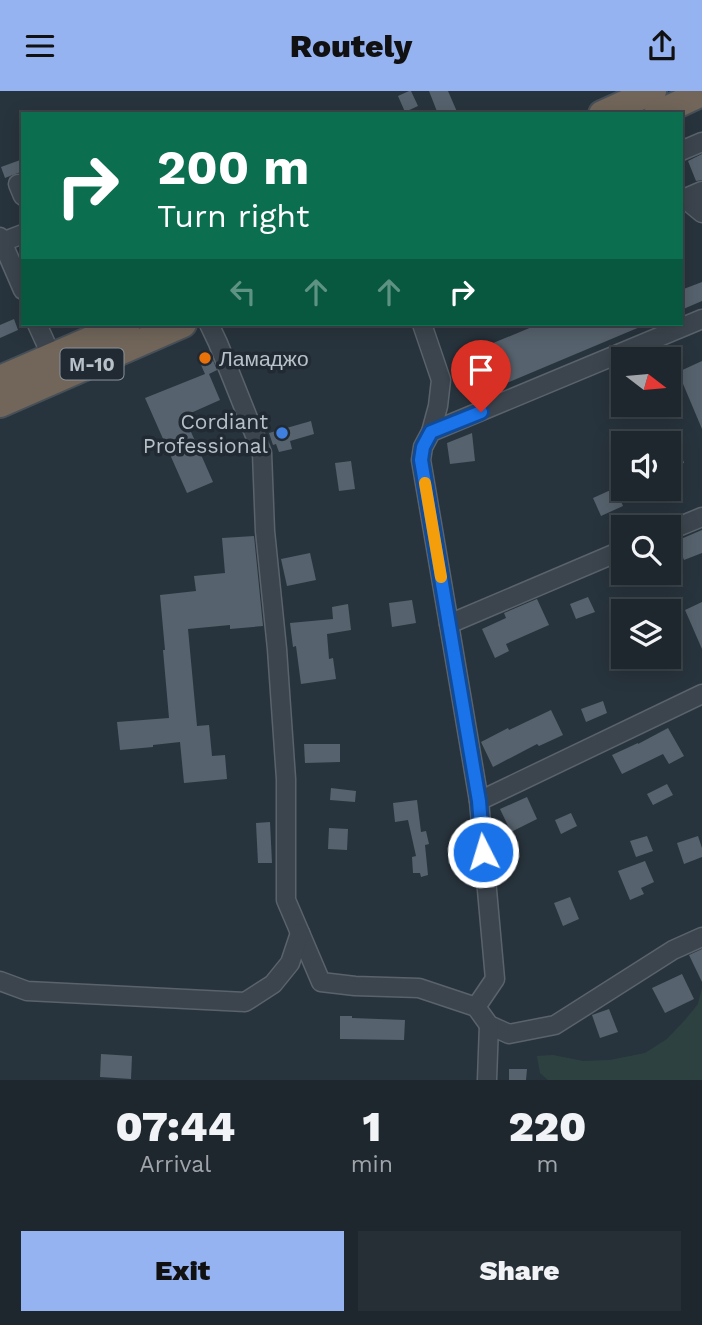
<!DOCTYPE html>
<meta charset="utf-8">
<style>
:root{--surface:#1e272e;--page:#262f36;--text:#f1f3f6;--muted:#a1a5aa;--line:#3c444a;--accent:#95b2f1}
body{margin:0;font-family:"Work Sans",sans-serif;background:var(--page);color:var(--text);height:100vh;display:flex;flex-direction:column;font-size:26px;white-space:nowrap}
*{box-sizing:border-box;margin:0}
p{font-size:23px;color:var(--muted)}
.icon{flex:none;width:38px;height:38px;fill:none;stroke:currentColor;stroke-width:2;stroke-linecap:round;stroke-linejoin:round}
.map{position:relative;height:989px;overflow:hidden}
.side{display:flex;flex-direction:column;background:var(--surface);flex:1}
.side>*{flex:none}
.banner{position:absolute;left:21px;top:21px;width:662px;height:214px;border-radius:0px;box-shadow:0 4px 18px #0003,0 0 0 2px var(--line);background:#0b6e4f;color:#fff;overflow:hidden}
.needle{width:46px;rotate:106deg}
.fabs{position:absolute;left:611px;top:256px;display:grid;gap:14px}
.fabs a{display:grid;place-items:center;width:70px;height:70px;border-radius:0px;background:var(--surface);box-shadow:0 4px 18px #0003,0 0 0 2px var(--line);font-size:35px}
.pin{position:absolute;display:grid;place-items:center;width:60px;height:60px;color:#fff;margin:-72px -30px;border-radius:50% 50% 50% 0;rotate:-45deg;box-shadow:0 0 7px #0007}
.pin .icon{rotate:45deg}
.me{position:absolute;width:77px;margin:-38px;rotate:355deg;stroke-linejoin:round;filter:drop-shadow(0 0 5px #0008)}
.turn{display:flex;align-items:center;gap:24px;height:147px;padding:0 21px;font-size:32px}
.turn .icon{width:91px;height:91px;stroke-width:2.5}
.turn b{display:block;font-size:49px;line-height:60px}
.lanes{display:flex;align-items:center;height:66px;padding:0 21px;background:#0003;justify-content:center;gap:35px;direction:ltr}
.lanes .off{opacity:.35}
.eta{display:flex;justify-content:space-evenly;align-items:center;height:119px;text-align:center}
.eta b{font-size:42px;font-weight:800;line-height:49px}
.primary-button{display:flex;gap:14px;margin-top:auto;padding:14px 21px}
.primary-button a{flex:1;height:80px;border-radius:0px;background:var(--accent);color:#111;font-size:28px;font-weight:800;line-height:80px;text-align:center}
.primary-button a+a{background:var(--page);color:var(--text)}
header{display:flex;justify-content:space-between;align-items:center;height:91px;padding:0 21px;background:var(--accent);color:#111;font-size:32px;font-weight:800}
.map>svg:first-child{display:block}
</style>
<header><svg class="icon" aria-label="menu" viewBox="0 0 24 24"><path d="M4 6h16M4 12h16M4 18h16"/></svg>Routely<svg class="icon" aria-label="share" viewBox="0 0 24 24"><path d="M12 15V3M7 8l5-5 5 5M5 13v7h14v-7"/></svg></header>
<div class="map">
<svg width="702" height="989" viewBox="0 0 702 989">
<rect width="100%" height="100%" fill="#28343d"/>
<path fill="#2d4240" d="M702 897V989H548L540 982 537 965 553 964 583 970 610 969 645 962 667 948 685 929 698 913Z"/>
<g fill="#56626d">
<path d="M409 0H411L418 15 405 21 398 5Z"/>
<path d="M429 0H448L458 23H438Z"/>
<path d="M702 63V89L696 90 688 70Z"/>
<path d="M23 68V80L5 87 1 76Z"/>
<path d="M702 191V210L681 219V199Z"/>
<path d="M14 228 18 239 0 247V234Z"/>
<path d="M539 233H647L490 299 474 260Z"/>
<path d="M210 262 217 279 209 283 220 309 184 325 213 391 187 402 145 307 205 283 198 267Z"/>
<path d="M702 270V338L678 281Z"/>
<path d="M311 330 314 343 290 350 292 358 279 361 276 353 273 354 269 342Z"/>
<path d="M472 342 475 370 450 373 447 352Z"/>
<path d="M679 357 684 372 668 377V361Z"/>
<path d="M351 370 355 398 339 400 335 372Z"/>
<path d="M615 397 623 415 601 425 593 407Z"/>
<path d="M702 439V462L684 469 676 450Z"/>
<path d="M254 445 263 535 230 538V534L188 538 197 635 209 634 212 665 225 664 227 688 184 692 180 651 153 654V656L120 659 117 631 169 627 163 559H165L160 504 196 500 194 485 225 482 222 447Z"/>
<path d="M310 462 316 489 287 495 281 468Z"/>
<path d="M588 506 595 521 576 528 570 513Z"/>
<path d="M537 508 549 534 506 553 509 560 495 567 482 538 506 527 504 522Z"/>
<path d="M412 509 416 532 392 536 389 512Z"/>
<path d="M702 511V558L685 519Z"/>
<path d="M348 513 351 539 327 543 329 568 333 567 336 588 301 593 296 555 293 556 290 532 333 528 332 516Z"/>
<path d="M603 610 607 622 586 631 581 618Z"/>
<path d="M551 619 563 644 539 655 537 653 493 676 481 651 508 637 509 639Z"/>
<path d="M668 637 684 665 669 673 663 663 622 683 612 664 638 652V653Z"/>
<path d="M304 653H340V671L305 672Z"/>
<path d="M667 693 673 704 653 714 647 703Z"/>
<path d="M331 697 356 700 355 711 330 709Z"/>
<path d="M527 706 537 728 511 741 500 718Z"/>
<path d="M417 709 421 741 426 740 429 753 425 754 428 784 421 786 420 782H413L412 766 416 765 408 729 395 731 393 712Z"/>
<path d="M571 722 577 735 561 743 555 729Z"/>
<path d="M270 731 272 772H258L256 732Z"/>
<path d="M329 737 348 738 347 759 328 758Z"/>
<path d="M647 745 653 760 636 766 630 750Z"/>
<path d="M698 745 702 757V766L684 773 677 752Z"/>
<path d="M645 770 654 791 641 797 644 803 630 809 618 780Z"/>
<path d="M570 806 579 828 563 835 554 812Z"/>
<path d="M702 858V891L689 864Z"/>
<path d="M682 883 694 908 665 922 652 897Z"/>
<path d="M609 918 618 941 600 947 592 924Z"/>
<path d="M340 925H352V927L405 929 404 949 340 948Z"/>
<path d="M101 963 132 965 131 988 100 986Z"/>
<path d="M509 978H527L526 989H509Z"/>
</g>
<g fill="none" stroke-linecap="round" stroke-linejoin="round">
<defs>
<g id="minor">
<path d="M681 60 702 51"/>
<path d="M18 93 23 105"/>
<path d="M685 108 702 122"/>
<path d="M681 109 702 100"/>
<path d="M0 146 23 199"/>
<path d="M2 151 23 143"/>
<path d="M37 233 52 266"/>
<path d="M209 233 218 252 262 362 265 440 277 558 286 688V809L321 891 355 895 419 897 476 916 489 934 509 943 555 934 673 859 702 846"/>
<path d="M422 233 441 289 438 315 431 341"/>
<path d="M668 440 702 426"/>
<path d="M623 459 449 533 421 369 423 356 431 341 702 228"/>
<path d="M449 533 479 710 495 888 476 916"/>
<path d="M479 710 702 603"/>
<path d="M0 890 27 900 245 911 273 893 290 872 300 842"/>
<path d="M487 989 489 934"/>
</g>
<g id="highway">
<path d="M602 23 653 0"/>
<path d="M657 23 702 2"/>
<path d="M0 288 127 233"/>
<path d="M0 313 183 233"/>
</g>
</defs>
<use href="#minor" stroke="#5a636b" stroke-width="21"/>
<use href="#highway" stroke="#475058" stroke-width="30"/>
<use href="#minor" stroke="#3c454e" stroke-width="18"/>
<use href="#highway" stroke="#72665a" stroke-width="26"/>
</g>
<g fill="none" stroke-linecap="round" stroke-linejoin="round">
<defs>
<path id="route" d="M481 321 431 341 423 356 421 369 479 710 483 761"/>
</defs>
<use href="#route" stroke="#114b97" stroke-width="18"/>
<use href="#route" stroke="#1a73e8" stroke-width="12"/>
<path stroke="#f59e0b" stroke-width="12" d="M425 392 441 486"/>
</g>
<circle fill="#e8710a" stroke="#212a33" stroke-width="2.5" cx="205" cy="267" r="7"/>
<circle fill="#3f7fe0" stroke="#212a33" stroke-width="2.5" cx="282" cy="342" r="7"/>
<g text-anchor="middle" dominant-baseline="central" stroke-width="7" stroke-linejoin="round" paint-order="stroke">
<rect fill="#212a33" stroke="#8b939b" stroke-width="2" x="60.5" y="257.5" width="63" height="31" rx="5"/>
<g font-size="19" font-weight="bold" fill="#b8c0c8">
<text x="92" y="273">М-10</text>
</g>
<g font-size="21" fill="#b8c0c8" stroke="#212a33" text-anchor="start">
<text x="219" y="267">Ламаджо</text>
<text x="268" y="330" text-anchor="end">Cordiant<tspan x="268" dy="24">Professional</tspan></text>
</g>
</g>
</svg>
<div class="fabs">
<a><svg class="needle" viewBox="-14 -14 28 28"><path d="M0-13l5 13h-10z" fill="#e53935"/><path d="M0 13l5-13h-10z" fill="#a1a5aa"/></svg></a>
<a><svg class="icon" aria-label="sound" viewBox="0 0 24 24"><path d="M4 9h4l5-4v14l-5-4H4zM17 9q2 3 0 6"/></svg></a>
<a><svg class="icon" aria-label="search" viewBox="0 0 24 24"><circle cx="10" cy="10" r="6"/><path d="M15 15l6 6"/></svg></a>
<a><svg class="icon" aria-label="layers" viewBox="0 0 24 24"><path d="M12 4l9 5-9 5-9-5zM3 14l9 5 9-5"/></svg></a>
</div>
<div class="pin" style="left:481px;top:321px;background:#d93025"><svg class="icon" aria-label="arrive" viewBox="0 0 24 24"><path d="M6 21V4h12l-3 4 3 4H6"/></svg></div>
<svg class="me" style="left:483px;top:761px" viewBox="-20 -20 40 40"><circle r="17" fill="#1a73e8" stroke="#fff" stroke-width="3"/><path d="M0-11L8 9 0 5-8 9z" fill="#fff"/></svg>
<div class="banner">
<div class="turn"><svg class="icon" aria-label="right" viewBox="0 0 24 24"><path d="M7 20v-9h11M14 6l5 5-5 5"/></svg><div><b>200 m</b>Turn right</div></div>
<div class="lanes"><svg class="icon off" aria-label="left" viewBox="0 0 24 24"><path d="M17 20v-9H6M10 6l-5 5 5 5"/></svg><svg class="icon off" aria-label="ahead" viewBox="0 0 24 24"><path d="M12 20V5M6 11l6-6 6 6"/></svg><svg class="icon off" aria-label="ahead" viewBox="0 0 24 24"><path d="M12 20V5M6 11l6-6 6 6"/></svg><svg class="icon" aria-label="right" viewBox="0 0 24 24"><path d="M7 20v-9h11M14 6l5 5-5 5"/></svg></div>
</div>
</div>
<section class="side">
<div class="eta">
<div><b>07:44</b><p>Arrival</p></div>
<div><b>1</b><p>min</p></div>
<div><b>220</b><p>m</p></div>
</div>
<div class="primary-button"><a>Exit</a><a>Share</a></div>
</section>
